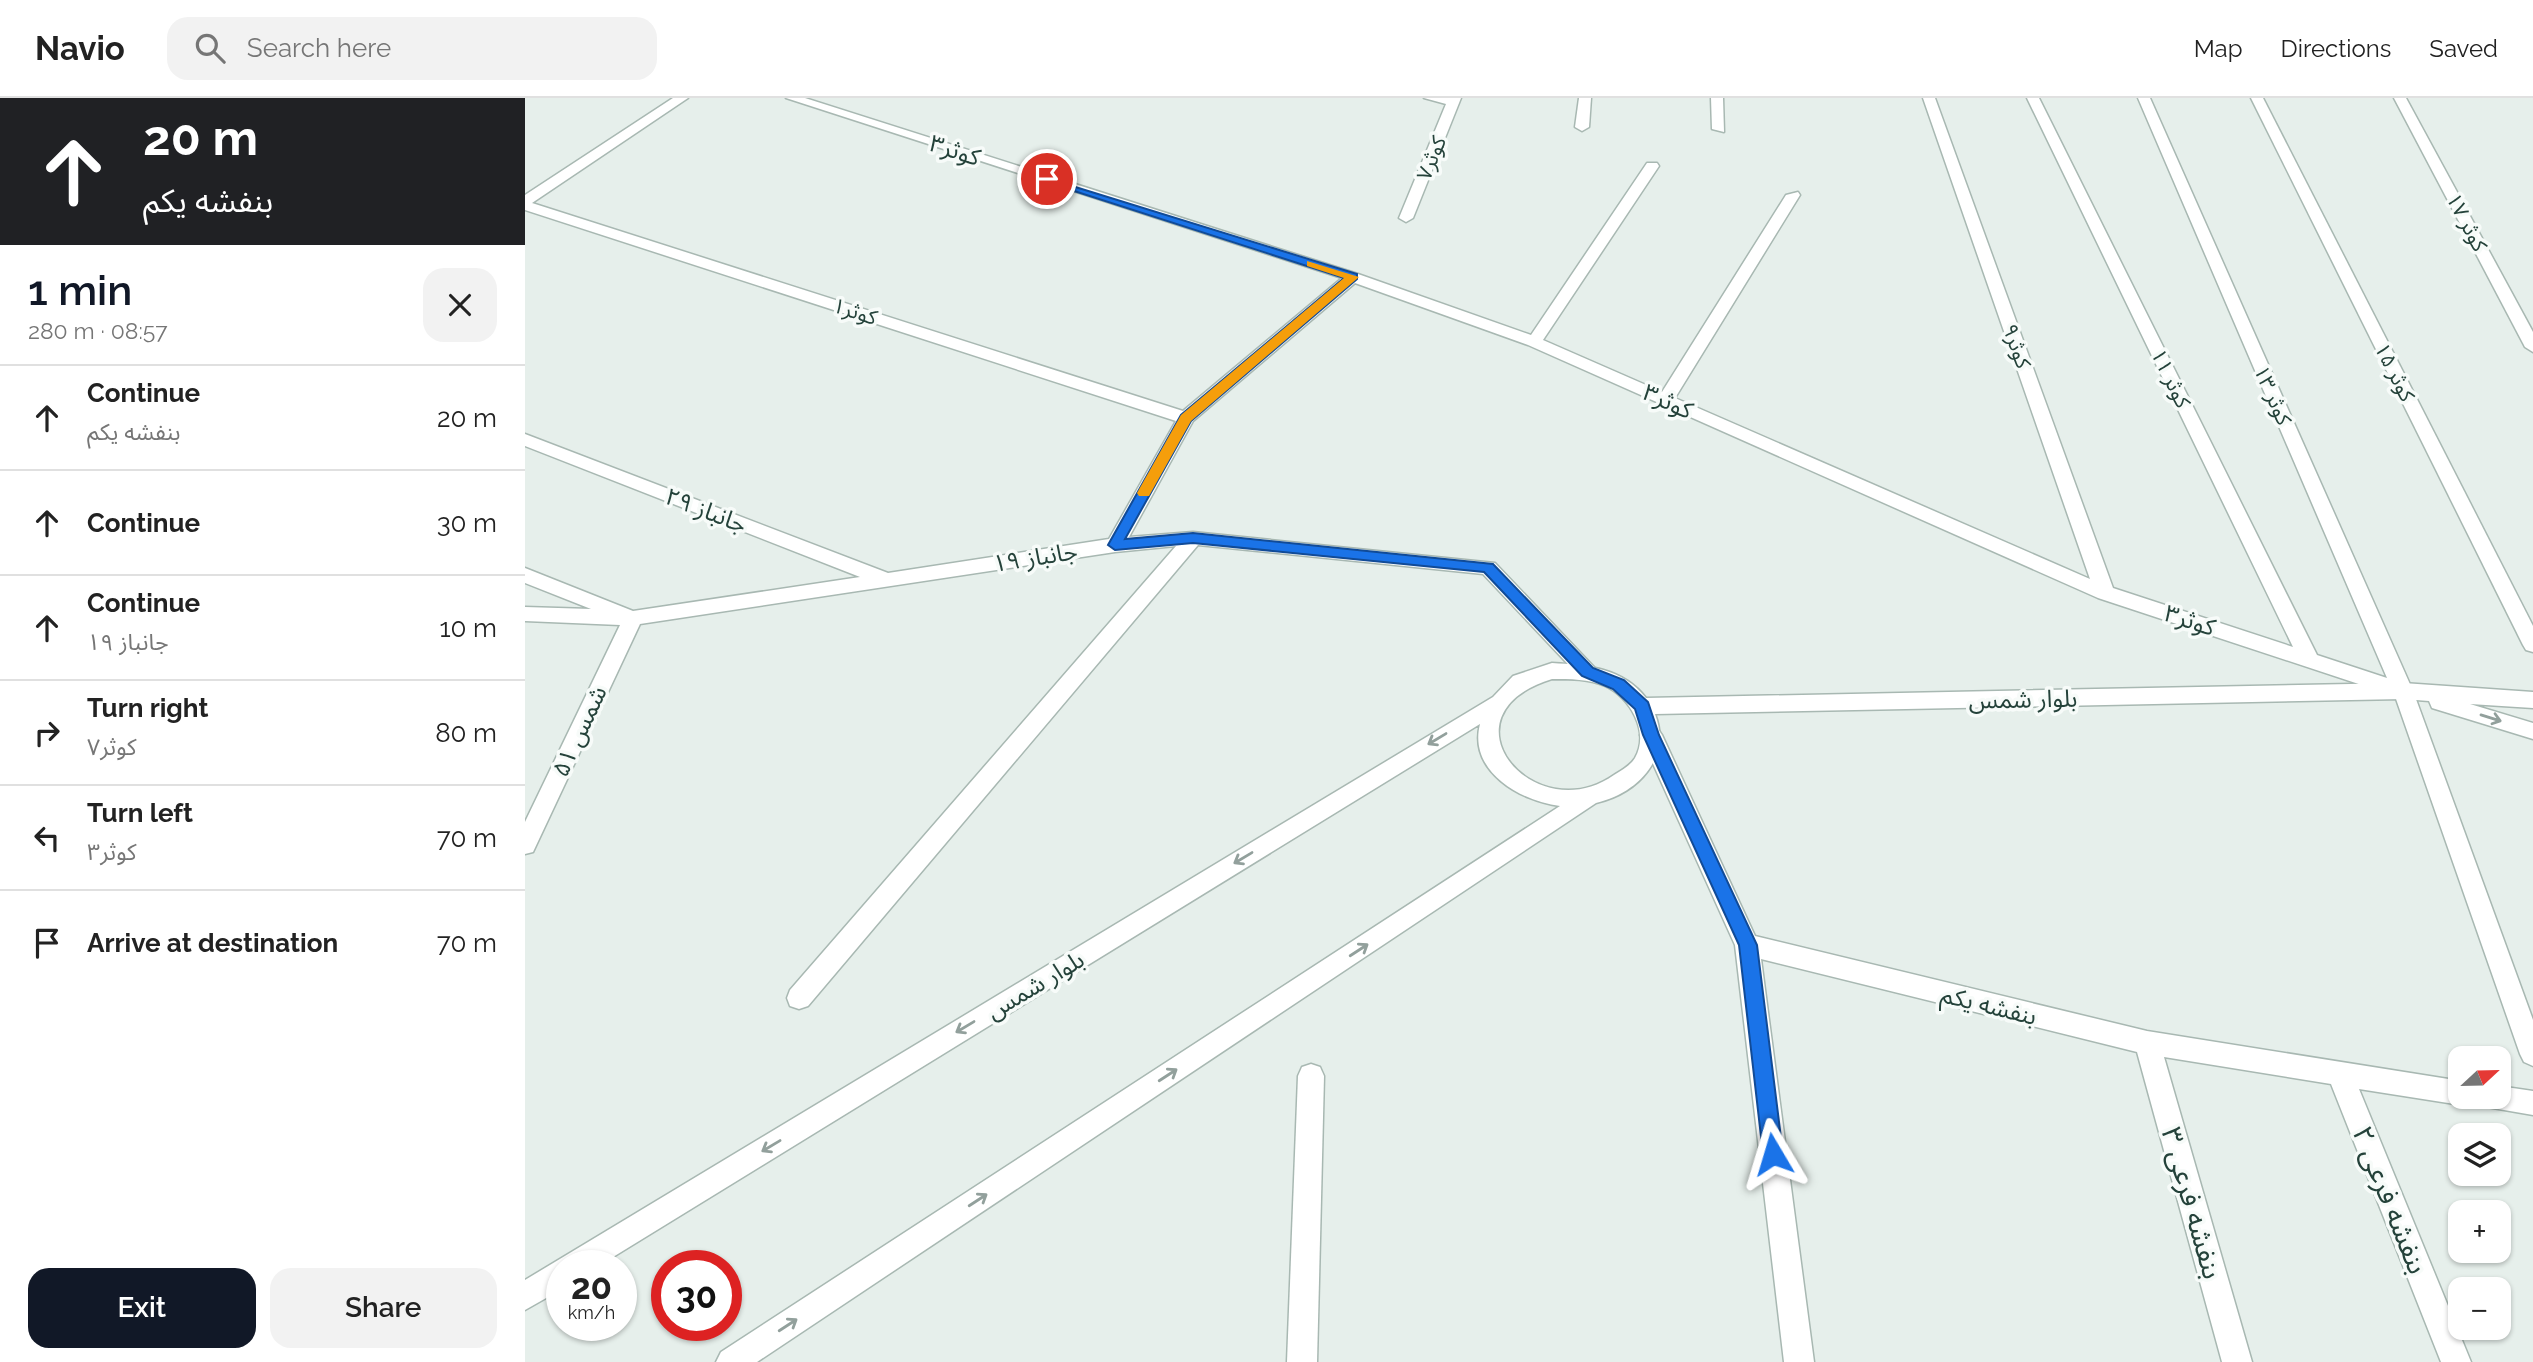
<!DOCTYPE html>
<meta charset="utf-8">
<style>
:root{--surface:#fff;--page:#f2f2f2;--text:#222;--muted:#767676;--line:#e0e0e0;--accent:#111827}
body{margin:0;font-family:Raleway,"Noto Sans Arabic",sans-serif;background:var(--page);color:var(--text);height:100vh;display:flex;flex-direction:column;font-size:26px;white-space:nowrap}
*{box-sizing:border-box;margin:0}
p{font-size:23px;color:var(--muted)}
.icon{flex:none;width:38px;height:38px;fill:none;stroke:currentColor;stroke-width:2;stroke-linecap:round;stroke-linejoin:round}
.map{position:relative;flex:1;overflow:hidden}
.drawer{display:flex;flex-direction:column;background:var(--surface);width:525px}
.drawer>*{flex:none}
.hud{background:#202124;color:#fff;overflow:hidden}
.needle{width:46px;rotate:68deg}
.controls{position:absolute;left:1923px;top:948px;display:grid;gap:14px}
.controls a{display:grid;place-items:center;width:63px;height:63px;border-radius:14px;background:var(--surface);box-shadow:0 2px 5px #0004;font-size:35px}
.speed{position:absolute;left:21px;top:1152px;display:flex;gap:14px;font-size:35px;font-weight:700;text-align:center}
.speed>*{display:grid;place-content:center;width:91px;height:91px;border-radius:50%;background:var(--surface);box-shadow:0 2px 5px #0004;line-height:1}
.speed small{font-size:18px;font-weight:400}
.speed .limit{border:10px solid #d22;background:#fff;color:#111}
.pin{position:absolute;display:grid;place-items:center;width:60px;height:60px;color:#fff;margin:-30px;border:4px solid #fff;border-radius:50%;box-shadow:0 2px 7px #0007}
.me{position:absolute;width:77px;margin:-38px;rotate:353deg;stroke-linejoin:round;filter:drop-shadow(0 0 5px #0008)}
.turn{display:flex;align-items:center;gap:24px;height:147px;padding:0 28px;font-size:32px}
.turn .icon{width:91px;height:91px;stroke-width:2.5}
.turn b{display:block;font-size:49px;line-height:60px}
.round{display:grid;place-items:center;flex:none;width:74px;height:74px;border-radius:21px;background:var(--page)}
.head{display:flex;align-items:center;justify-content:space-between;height:119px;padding:0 28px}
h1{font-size:42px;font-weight:600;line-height:52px;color:var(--accent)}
.primary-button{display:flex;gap:14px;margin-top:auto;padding:14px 28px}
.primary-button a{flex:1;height:80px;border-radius:21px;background:var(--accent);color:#fff;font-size:28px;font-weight:600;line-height:80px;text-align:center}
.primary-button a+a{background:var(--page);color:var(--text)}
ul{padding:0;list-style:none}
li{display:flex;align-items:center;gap:21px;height:105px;padding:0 28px;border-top:2px solid var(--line)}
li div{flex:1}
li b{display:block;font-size:26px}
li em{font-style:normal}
header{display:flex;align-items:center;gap:42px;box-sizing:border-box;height:98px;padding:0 35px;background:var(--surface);border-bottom:2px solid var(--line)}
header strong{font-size:33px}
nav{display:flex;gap:38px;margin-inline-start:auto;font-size:24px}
.search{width:490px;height:63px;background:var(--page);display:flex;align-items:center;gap:18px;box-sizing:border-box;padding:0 24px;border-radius:21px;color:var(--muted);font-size:26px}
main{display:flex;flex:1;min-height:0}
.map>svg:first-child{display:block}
</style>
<header>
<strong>Navio</strong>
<div class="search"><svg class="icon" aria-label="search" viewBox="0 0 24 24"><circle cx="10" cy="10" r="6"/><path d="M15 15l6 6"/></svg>Search here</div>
<nav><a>Map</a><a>Directions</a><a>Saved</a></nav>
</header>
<main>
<section class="drawer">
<div class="hud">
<div class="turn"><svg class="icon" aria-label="ahead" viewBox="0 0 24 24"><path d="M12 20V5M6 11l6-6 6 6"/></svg><div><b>20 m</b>بنفشه یکم</div></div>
</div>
<div class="head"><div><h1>1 min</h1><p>280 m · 08:57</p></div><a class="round"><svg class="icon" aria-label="close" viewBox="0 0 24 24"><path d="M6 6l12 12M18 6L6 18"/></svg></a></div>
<ul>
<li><svg class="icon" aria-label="ahead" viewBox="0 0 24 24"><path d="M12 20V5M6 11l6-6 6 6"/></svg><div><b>Continue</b><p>بنفشه یکم</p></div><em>20 m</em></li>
<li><svg class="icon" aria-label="ahead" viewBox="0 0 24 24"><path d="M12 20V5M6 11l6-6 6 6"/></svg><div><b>Continue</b></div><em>30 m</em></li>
<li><svg class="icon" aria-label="ahead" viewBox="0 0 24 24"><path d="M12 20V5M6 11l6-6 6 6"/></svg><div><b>Continue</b><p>جانباز ۱۹</p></div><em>10 m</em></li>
<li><svg class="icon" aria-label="right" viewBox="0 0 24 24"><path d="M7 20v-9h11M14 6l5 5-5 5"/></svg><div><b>Turn right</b><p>کوثر۷</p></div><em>80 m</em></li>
<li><svg class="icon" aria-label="left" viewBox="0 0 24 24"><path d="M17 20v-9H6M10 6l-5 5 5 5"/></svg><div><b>Turn left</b><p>کوثر۳</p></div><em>70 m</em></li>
<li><svg class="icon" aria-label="arrive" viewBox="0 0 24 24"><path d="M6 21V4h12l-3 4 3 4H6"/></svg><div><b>Arrive at destination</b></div><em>70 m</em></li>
</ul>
<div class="primary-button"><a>Exit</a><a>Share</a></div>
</section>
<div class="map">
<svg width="2008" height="1264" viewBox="0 0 2008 1264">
<rect width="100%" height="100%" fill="#e6efeb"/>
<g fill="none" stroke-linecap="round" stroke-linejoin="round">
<defs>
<g id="minor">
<path d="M148 0H163L7 105 658 313 817 180 261 0H280L833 176 1006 237 1122 65H1132L1134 68 1018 242 1137 294 1261 97 1273 94 1275 97 1150 300 1565 481 1398 0H1410L1588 490 1768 549 1502 0H1514L1792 557 1862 580 1613 0H1625L1888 593 2008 922V968L1999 964 1995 956 1870 598 1573 500 1003 247 830 185 668 323 604 439 668 434 970 465 1069 569 1072 574 1069 579H1055L958 476 673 447 283 908 274 911 265 908 262 900 265 892 651 448 590 454 115 526 8 754 0 756V724L95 527 0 523V509L66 511 0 485V470L108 513 335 479 0 348V336L363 475 584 441 651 323 0 112V97Z"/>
<path d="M899 0H936L888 120 881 124 874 120 921 6Z"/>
<path d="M1054 0H1066L1064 29 1057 33 1050 29Z"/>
<path d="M1186 0H1198L1199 34 1187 31Z"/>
<path d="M1726 0H1738L2008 528V554L2001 552 1998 547Z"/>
<path d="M1869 0H1881L2008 234V254L2000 249Z"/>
<path d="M1126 629 1133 631 1137 637 1230 838 1622 933 1936 983V999H1947L1945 1004 1936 1007 1834 991 1946 1264H1916L1806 986 1639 959 1727 1264H1697L1612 954 1236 861 1289 1264H1259L1210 847 1115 637 1119 631Z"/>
<path d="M786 966 795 969 799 978 792 1264H762L773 978 777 969Z"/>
<path d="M1974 988 2008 993V1017L1956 1008 1952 999H1974Z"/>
</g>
<path id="tertiary" d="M1027 565C1062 567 1098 570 1121 600L1878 585 2008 594V610L1945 606 2008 625V641L1907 610 1904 603 1878 601 1130 616C1147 660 1113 695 1071 705L232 1264H191L196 1254 1035 708C995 703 943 673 955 626L75 1167H37V1191L0 1212V1182L968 599 988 578ZM1027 581C1045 581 1064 581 1080 588 1105 599 1125 634 1110 660 1105 668 1097 672 1089 677 1009 733 911 617 1027 581Z"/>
</defs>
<use href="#minor" stroke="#a8b8b2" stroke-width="3"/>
<use href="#tertiary" stroke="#a8b8b2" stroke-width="3"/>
<use href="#minor" fill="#fff" fill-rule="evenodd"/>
<use href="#tertiary" fill="#fff" fill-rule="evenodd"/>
</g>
<defs><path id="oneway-shaft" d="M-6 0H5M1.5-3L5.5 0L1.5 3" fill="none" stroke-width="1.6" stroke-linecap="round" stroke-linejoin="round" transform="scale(1.75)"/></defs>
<g stroke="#92a09c">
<use href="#oneway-shaft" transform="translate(1966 620) rotate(17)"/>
<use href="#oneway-shaft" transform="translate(912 641) rotate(149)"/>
<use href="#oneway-shaft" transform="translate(718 760) rotate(149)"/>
<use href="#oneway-shaft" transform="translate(834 852) rotate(-33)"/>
<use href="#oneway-shaft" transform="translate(440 929) rotate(149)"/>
<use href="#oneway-shaft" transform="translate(643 977) rotate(-33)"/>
<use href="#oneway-shaft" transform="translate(246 1048) rotate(149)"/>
<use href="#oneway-shaft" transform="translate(453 1102) rotate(-33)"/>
<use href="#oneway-shaft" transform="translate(263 1227) rotate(-33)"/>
</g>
<path fill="#1a73e8" stroke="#114b97" stroke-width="2" d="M518 79 832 176V181L666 323 600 441 668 435 968 466 1068 570 1099 582 1123 604 1134 637 1232 847 1258 1056 1255 1063 1248 1066 1241 1063 1238 1056 1214 847 1118 637 1110 611 1088 591 1057 578 959 474 668 445 590 452 583 447 656 317 819 180 518 83Z"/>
<path fill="#f59e0b" d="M782 163 834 179 666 323 624 398H614L612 395 656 317 819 180 782 168Z"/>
<g text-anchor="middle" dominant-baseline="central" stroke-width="7" stroke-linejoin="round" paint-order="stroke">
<g font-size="21" fill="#24423a" stroke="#f7fbf9">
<text transform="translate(906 60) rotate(-68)">کوثر۷</text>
<text transform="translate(1942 124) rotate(62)">کوثر ۱۷</text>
<text transform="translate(330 213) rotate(18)">کوثر۱</text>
<text transform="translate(1492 248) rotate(70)">کوثر۹</text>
<text transform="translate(1870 274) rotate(63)">کوثر ۱۵</text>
<text transform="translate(1646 280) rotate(64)">کوثر ۱۱</text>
<text transform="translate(1748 297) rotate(66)">کوثر ۱۳</text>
</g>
<g font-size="24" fill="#24423a" stroke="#f7fbf9">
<text transform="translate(430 52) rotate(18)">کوثر۳</text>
<text transform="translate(1143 303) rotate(24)">کوثر۳</text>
<text transform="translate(181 412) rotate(21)">جانباز ۲۹</text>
<text transform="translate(510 459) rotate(-9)">جانباز ۱۹</text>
<text transform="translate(1665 522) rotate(18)">کوثر۳</text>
<text transform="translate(1498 601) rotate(-1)">بلوار شمس</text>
<text transform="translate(54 633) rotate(-65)">شمس ۵۱</text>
<text transform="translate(510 887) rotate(-31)">بلوار شمس</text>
<text transform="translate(1464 907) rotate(14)">بنفشه یکم</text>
</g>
<g font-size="28" fill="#24423a" stroke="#f7fbf9">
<text transform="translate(1865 1102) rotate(68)">بنفشه فرعی ۲</text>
<text transform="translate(1667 1105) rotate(74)">بنفشه فرعی ۳</text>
</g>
</g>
</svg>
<div class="controls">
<a><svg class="needle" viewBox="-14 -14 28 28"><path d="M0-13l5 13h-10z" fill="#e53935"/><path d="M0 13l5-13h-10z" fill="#767676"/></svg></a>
<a><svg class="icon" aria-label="layers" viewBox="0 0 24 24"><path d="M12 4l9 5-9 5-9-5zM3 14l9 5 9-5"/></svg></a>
<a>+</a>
<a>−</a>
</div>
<div class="speed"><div>20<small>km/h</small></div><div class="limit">30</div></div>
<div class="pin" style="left:522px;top:81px;background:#d93025"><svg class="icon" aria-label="arrive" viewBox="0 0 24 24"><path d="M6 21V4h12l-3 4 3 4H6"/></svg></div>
<svg class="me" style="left:1248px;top:1056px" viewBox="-20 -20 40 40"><path d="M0-17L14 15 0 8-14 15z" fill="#1a73e8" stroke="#fff" stroke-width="4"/></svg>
</div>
</main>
